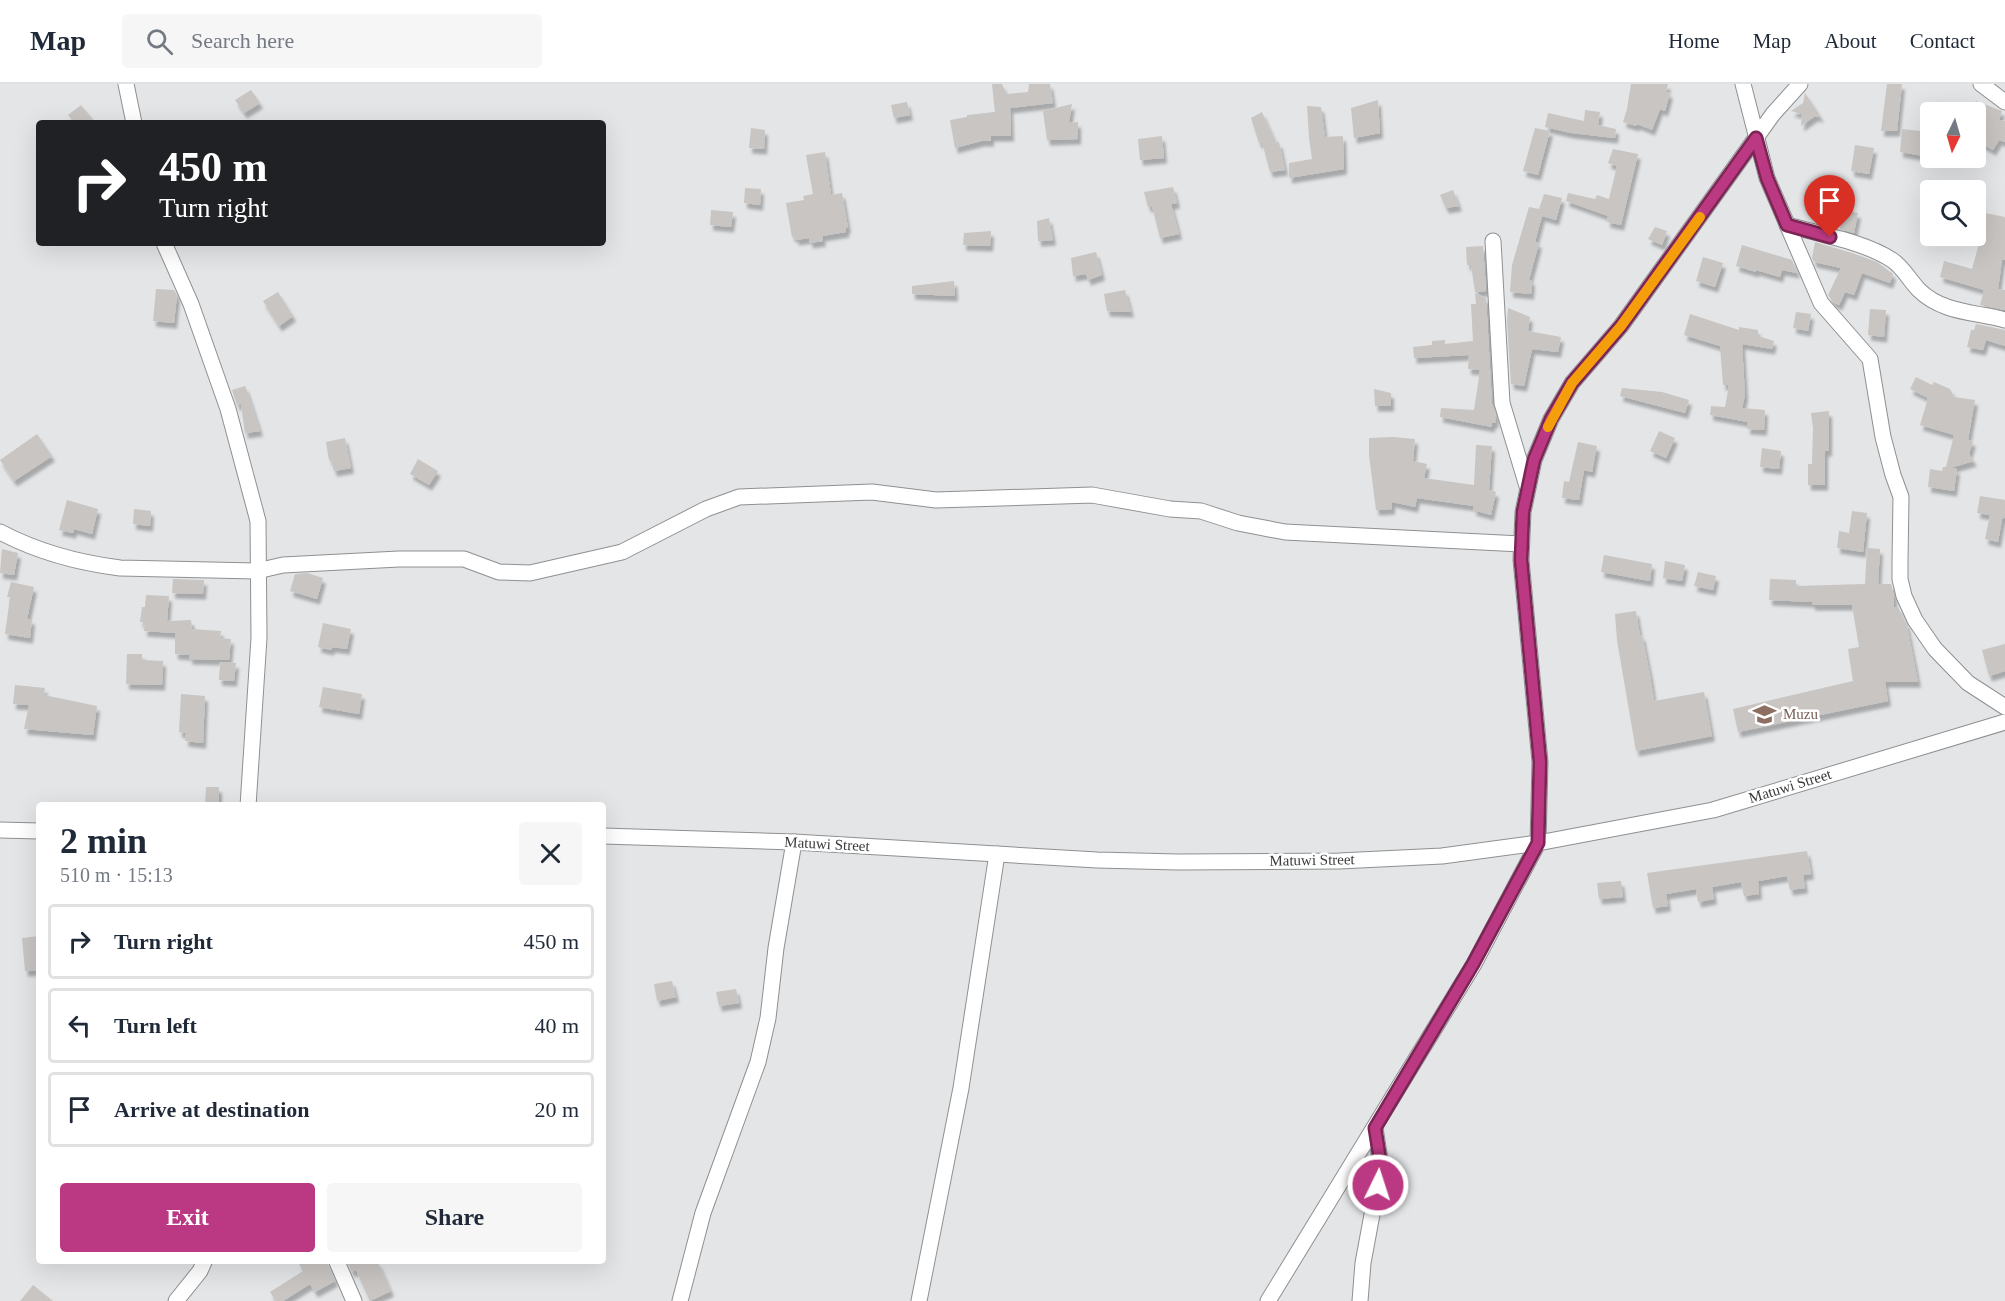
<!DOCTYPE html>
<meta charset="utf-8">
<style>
:root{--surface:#fff;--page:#f6f6f7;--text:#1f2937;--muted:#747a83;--line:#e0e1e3;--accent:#bb3982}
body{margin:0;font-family:Georgia,serif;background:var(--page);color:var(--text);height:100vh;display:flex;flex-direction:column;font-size:22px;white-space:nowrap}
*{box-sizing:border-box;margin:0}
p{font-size:20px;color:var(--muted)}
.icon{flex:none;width:33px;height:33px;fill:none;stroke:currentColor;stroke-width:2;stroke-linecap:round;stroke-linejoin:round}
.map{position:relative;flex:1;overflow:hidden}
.drawer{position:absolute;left:36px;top:718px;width:570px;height:462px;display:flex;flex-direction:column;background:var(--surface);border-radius:6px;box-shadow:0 6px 24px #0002}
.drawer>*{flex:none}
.guide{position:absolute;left:36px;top:36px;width:570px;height:126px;border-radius:6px;box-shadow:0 6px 24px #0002;background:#202124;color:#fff;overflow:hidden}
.needle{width:39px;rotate:185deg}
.buttons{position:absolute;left:1920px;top:18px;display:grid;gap:12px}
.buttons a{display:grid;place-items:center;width:66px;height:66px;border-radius:6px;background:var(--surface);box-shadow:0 6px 24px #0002;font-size:30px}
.pin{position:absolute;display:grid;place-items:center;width:51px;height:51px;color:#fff;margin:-62px -26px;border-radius:50% 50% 50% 0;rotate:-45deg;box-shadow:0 0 6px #0007}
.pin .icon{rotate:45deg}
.me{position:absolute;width:66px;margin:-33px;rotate:4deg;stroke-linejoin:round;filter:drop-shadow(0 0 4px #0008)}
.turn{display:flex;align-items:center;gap:21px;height:126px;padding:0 24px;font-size:27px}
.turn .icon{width:78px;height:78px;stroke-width:2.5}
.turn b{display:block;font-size:42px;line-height:51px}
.round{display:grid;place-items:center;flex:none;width:63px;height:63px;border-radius:6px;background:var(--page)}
.head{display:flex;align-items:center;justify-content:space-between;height:102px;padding:0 24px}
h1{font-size:36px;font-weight:800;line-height:45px}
.action{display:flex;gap:12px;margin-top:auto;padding:12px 24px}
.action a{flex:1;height:69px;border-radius:6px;background:var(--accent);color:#fff;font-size:24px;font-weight:800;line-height:69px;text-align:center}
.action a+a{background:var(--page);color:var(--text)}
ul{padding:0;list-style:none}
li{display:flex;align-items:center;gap:18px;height:75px;margin:0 12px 9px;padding:0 12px;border:3px solid var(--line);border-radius:6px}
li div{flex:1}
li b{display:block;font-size:22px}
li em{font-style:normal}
header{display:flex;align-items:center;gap:36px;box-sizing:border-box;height:84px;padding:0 30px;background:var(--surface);border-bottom:2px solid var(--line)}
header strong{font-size:28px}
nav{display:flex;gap:33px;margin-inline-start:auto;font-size:21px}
.search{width:420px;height:54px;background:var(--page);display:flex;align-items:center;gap:15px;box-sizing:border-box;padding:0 21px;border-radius:6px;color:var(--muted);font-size:22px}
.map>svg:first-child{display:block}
</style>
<header>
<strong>Map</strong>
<div class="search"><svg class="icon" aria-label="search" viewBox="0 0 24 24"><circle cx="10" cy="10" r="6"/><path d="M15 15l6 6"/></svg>Search here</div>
<nav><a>Home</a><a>Map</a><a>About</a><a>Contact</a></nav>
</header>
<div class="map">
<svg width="2005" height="1217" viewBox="0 0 2005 1217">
<defs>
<filter id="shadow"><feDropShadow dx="3" dy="5.5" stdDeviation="1.5" flood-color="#0004"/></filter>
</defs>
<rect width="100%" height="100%" fill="#e3e5e7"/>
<g fill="#c8c5c3" filter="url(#shadow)">
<path d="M992 0H1002L1006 10 1028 8 1029 0H1050L1053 19 1010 24 1011 52H991V57H981L955 64 950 36 967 33V31L995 28Z"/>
<path d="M1631 0H1668L1666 8 1670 9 1665 27 1660 25 1652 46 1637 40 1636 42 1623 38 1627 25Z"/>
<path d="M1887 0H1902L1897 47H1881Z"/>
<path d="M251 6 260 19 244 29 235 16Z"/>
<path d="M1805 9 1821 33 1815 32 1801 42 1802 30 1791 27 1803 19Z"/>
<path d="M1378 16 1380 49 1354 54 1351 24Z"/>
<path d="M1976 17 2002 27 1999 36 2005 37V58L1999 56 1993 66 1976 57 1981 47 1976 44Z"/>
<path d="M907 18 910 31 894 34 891 21Z"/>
<path d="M1072 20 1069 39 1078 38V55L1047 56 1043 27Z"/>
<path d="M81 21 96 39H74L68 31Z"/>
<path d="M1307 22 1321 23 1325 53 1343 52 1344 85 1289 94V79L1312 75 1309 54Z"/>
<path d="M1585 26 1600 28 1598 41 1616 45 1615 54 1571 49 1545 43 1548 29 1584 37Z"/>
<path d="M1262 28 1276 59 1279 58 1285 86 1270 88 1262 58 1259 59 1251 34Z"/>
<path d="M751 44 765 46 764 65 749 64Z"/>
<path d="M1535 44 1550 47 1538 91 1523 87Z"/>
<path d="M1902 45 1930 48V73L1900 68Z"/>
<path d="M1162 52 1164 74 1140 76 1138 55Z"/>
<path d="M1855 61 1874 64 1869 90 1851 87Z"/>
<path d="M1613 65 1638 70 1621 141 1607 138 1608 132 1566 117 1568 109 1595 115 1597 111 1609 115 1617 82 1608 79Z"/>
<path d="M825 68 831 111 842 109 848 144H846V148L822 152 823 157 810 159 809 154 796 156 795 152 792 153 786 119 804 116 803 112 813 110 806 71Z"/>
<path d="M1173 103 1177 119 1171 120 1179 150 1160 154 1152 122 1148 123 1144 108Z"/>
<path d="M745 104 761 105 760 121 744 119Z"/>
<path d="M1453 106 1459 122 1446 124 1440 111Z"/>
<path d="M1544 110 1562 114 1556 136 1542 132 1535 158 1539 159 1529 196H1532L1531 210 1510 208 1512 181 1529 123 1539 125Z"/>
<path d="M711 126 733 128 731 143 710 141Z"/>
<path d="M1844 126 1858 129 1854 149 1840 145Z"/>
<path d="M1985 129 2005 133V176H2002L1998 205 2005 206V226L1980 221 1984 206 1940 193 1944 177 1972 185 1983 145H1981Z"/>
<path d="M1049 134 1053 156 1038 157 1037 137Z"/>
<path d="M1655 143 1667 147 1662 161 1648 155Z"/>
<path d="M991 147 990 162 963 161 964 149Z"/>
<path d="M1815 158 1852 169 1877 178 1893 190 1890 199 1862 189 1854 211 1845 208 1839 221 1833 218 1828 211 1841 184 1814 178 1812 174Z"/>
<path d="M1742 161 1792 176 1797 189 1782 186 1780 193 1756 186V188L1736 182Z"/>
<path d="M1483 162 1486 207 1475 208 1471 181H1467L1466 163Z"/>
<path d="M1096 168 1102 191 1088 196 1086 190 1073 192 1071 174Z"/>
<path d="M1703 173 1723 179 1715 203 1696 197Z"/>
<path d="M954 197 955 212 912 210V202Z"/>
<path d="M156 205 174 206 177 211 174 239 153 237Z"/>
<path d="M1125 206 1131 228 1107 227 1104 210Z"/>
<path d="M278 208 293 232 279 242 263 217Z"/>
<path d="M1475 209 1486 214 1492 320 1496 332 1495 339H1492V343L1440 333 1441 324 1474 326 1480 286 1468 285 1469 271 1414 274 1413 263 1432 261V257L1445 256V260L1473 257 1471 220H1476Z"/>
<path d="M1508 224 1530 233 1528 247 1561 253 1558 268 1532 265 1524 302 1511 300 1507 237Z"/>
<path d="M1870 225 1886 226 1884 253 1868 251Z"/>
<path d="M1796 228 1811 230 1808 247 1793 244Z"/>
<path d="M1690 230 1739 246V243L1758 246V252L1774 257 1772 265 1742 260 1745 311 1742 324 1765 326 1764 346 1747 345 1748 338 1710 331 1711 322 1725 323 1729 301H1723L1720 262 1684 251Z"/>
<path d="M1976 240 2005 246V262L1986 256 1983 266 1967 263 1971 246H1974Z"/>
<path d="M1916 293 1932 301 1934 298 1950 305 1954 313 1975 316 1968 356 1973 357 1969 370 1974 377 1950 384 1957 385 1954 407 1928 403 1930 385 1942 387 1943 383H1946L1954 351 1920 341 1928 314 1910 305Z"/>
<path d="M245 302 246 304 260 347 245 349 241 320 237 321 232 306Z"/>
<path d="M1622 304 1662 308 1689 316 1685 329 1620 312Z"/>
<path d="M1374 305 1391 309V322H1375Z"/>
<path d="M1829 327V367H1825V401H1808V380H1812L1813 344 1811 329Z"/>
<path d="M1659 347 1675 354 1666 374 1650 367Z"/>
<path d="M37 350 52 372 14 397 0 376Z"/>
<path d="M1393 353 1415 355 1413 377 1427 380 1424 394 1474 401 1476 361 1492 362 1489 406 1496 408 1491 431 1473 426 1474 422 1417 414 1415 423 1392 418V425L1376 426 1369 371V354Z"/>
<path d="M345 354 351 384 334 387 331 376H329L326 358Z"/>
<path d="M1578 358 1597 362 1592 388 1584 386 1579 416 1562 414 1564 397 1569 398Z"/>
<path d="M1762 364 1781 367 1779 385 1760 383Z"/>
<path d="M418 375 438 387 429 401 410 390Z"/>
<path d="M1980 412 2005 416V433L2002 435 1998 458 1985 455 1990 431 1977 429Z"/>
<path d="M67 416 98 425 92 450 74 445 73 449 59 446Z"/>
<path d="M134 425 151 427 150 442 133 440Z"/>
<path d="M1852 427 1867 429 1863 468 1837 464 1839 447 1849 449Z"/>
<path d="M1867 464 1880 465 1878 500H1891L1894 512V524L1898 523 1907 542 1918 598H1885L1888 617 1738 648 1733 625 1853 597 1848 565 1859 563 1852 521H1812V518L1769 516 1770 495 1796 496V502L1865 500Z"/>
<path d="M2 465 18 469 14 491 0 489Z"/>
<path d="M1604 471 1652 480 1650 497 1601 488Z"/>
<path d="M1665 477 1685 481 1682 497 1663 494Z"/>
<path d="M1698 488 1716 492 1713 506 1694 502Z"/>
<path d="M307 489 323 494 317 515 290 507 295 490Z"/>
<path d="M173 495 204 496 203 510 172 509Z"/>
<path d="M11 498 34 503 27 535H32L30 554 5 550 10 513H7Z"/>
<path d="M146 511 169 512 167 537 191 536 192 545 221 547 220 554 231 555 229 576 189 575 190 571 175 570V549L144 547 145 538H140L142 523H145Z"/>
<path d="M1636 527 1640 552 1642 551 1650 591 1654 617 1704 608 1712 652 1636 667 1617 556 1615 530Z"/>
<path d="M323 539 351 545 347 565 332 563 331 566 318 563Z"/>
<path d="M2005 560V587L1989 592 1982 566Z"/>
<path d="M127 570H142V576L163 577 162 601 126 600Z"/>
<path d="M220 578 236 579 234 597 219 596Z"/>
<path d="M15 601 45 604 44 611 97 622 93 651 24 645 29 621 13 620Z"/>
<path d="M323 603 362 610 359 630 319 623Z"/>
<path d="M181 610 205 612 203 659 185 657 186 649 179 648Z"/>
<path d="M206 703H219V721H205Z"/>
<path d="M1807 767 1811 790 1803 791 1805 804 1790 806 1787 792 1758 797 1759 810 1744 812 1741 798 1712 803 1714 815 1698 818 1696 805 1666 810 1668 822 1653 824 1647 789Z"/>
<path d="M1621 797 1623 813 1599 815 1597 799Z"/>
<path d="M39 852V886L25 887 22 854Z"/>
<path d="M672 897 676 913 657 917 654 900Z"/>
<path d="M736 905 739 919 719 922 716 908Z"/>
<path d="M298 1178H327L335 1197 315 1208 310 1200 283 1217H276L270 1208 303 1187Z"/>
<path d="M347 1178H378L391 1207 370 1217 356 1186 352 1188Z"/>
<path d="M33 1201 53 1217H20Z"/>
</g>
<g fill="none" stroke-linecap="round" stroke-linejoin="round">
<defs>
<g id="minor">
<path d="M126 0 134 39"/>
<path d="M1743 0 1767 94 1821 219 1870 275 1883 353 1893 391 1901 413 1900 478V495L1904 512 1915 536 1935 565 1968 599 2005 623"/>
<path d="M1981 0 2005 18"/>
<path d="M1787 141C1819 150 1865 158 1892 176 1903 183 1910 197 1919 206 1942 229 1976 228 2005 236"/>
<path d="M1493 157 1502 319 1527 402"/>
<path d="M164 159 191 220 228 325 258 437 259 554 248 722"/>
<path d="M0 448C36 467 80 479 120 484L257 487 283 481 399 475H464L499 488 530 489 622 468 706 425 739 413 872 408 936 416 1092 411 1170 425 1201 427 1238 439 1285 448 1521 460"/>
<path d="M0 746 39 747"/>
<path d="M603 752 794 758 1097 776 1178 778 1339 777 1442 772 1538 759 1713 726 2005 638"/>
<path d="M337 1178 354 1217"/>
<path d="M176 1217 200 1187 204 1178"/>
<path d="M680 1217 703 1129 758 978 768 934 776 864 794 758"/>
<path d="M919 1217 961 1004 997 770"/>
<path d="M1268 1217 1474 880 1538 759 1540 678 1521 476 1523 428 1534 376 1551 335 1572 299 1621 242 1773 30 1800 0"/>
<path d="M1360 1217 1363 1179 1381 1082 1375 1044"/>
</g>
</defs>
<use href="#minor" stroke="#8e9092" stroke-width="17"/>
<use href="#minor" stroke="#fff" stroke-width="15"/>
</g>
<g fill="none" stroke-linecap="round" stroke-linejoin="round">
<defs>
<path id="route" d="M1378 1101 1381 1082 1375 1044 1473 880 1538 759 1540 678 1521 476 1523 428 1534 376 1551 335 1572 299 1621 242 1756 54 1767 94 1787 141 1830 153"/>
</defs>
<use href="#route" stroke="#7a2554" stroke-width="15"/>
<use href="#route" stroke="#bb3982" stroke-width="10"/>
<path stroke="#f59e0b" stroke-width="10" d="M1548 343 1572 299 1621 242 1700 133"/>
</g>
<defs>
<symbol id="school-bare" viewBox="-9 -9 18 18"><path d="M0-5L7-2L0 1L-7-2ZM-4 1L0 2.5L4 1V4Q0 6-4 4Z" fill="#8d6e63" stroke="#fff" stroke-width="2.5" paint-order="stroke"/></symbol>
</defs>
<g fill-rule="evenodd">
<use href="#school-bare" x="1748" y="614" width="33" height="33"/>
</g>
<g text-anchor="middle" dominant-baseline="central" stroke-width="5" stroke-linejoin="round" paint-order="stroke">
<g font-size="15" fill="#785e54" stroke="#fff" text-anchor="start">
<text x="1783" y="630">Muzu</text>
</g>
<g font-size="15" fill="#3a3b3c" stroke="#fff">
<text transform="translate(1790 702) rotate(-17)">Matuwi Street</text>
<text transform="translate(827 760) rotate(3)">Matuwi Street</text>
<text transform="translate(1312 776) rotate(-1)">Matuwi Street</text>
</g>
</g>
</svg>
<div class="buttons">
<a><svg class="needle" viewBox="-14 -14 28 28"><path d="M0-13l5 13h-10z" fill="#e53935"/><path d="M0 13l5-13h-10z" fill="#747a83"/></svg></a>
<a><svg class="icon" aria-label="search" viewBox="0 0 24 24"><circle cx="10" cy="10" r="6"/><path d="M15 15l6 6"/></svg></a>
</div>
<div class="pin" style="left:1830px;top:153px;background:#d93025"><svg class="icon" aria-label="arrive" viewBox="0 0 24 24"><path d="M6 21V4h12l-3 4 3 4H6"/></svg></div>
<svg class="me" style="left:1378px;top:1101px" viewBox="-20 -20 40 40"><circle r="17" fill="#bb3982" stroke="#fff" stroke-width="3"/><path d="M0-11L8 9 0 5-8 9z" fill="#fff"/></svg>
<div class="guide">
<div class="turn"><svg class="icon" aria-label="right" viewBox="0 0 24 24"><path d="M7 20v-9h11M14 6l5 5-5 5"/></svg><div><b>450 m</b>Turn right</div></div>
</div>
<section class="drawer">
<div class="head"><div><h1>2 min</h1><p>510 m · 15:13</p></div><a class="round"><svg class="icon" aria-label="close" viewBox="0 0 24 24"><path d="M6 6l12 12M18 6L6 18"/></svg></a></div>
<ul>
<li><svg class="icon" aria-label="right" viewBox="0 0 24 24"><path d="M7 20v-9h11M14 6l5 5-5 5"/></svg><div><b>Turn right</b></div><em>450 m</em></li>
<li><svg class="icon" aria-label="left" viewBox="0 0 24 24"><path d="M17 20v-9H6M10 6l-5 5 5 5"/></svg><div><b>Turn left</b></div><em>40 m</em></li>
<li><svg class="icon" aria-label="arrive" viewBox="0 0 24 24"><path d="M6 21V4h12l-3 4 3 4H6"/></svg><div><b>Arrive at destination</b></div><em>20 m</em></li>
</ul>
<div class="action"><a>Exit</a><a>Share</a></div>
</section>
</div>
